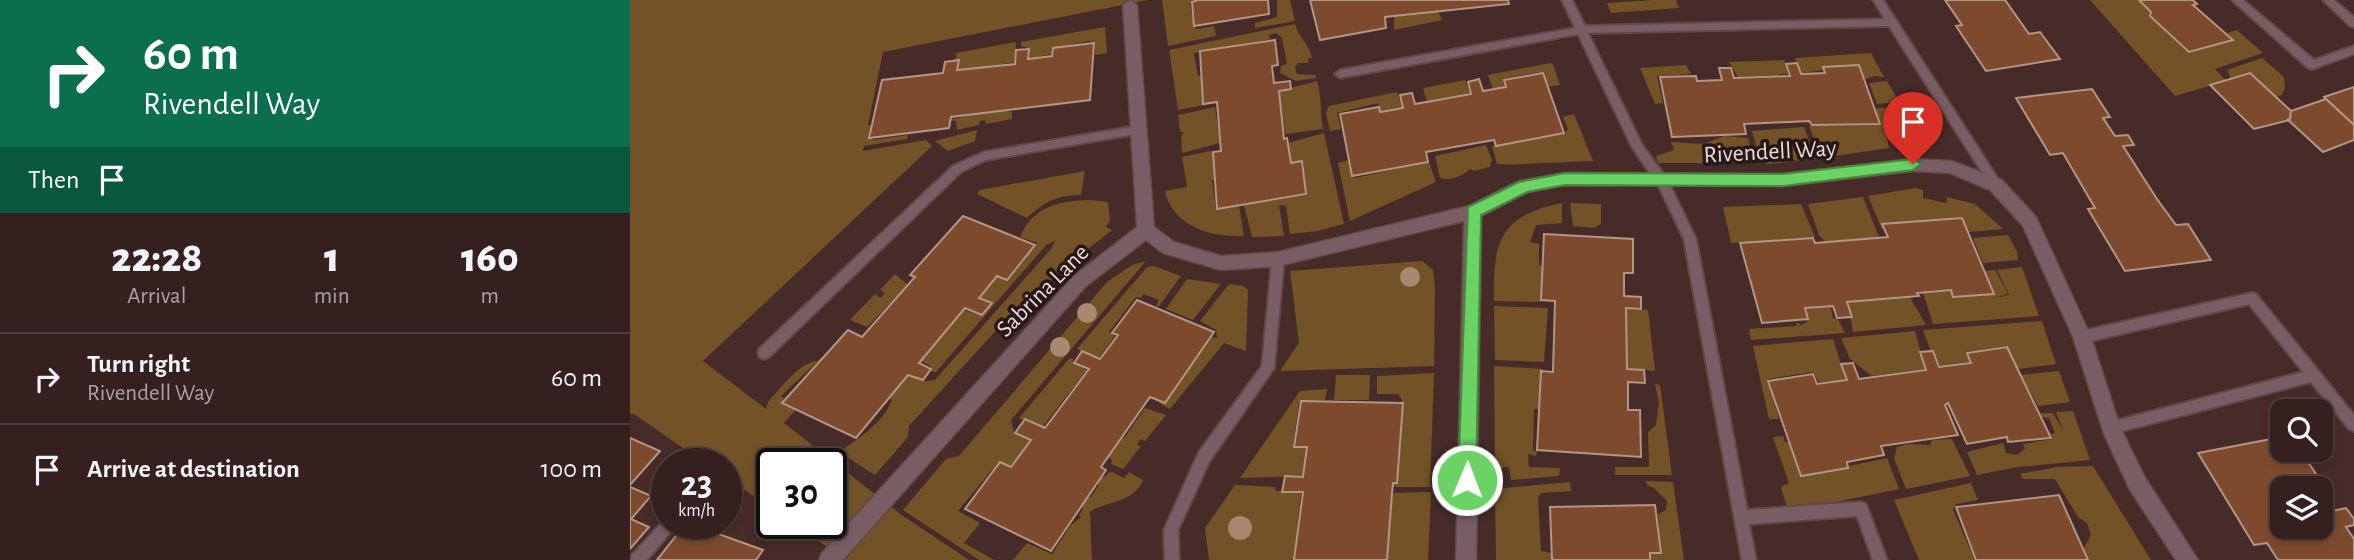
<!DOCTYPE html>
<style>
:root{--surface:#35201f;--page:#3d2828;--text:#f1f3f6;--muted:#aaa3a4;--line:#4f3e3d}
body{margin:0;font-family:"Alegreya Sans",sans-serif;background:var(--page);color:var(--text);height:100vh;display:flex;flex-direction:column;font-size:26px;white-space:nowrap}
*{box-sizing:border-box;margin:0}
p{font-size:23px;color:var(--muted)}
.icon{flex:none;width:38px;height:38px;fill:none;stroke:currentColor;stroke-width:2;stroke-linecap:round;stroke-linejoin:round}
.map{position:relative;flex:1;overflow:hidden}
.side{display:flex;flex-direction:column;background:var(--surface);width:630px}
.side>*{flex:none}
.banner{background:#0b6e4f;color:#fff;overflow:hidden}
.fabs{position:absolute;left:1640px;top:399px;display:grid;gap:14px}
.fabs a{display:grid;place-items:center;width:63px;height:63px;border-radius:14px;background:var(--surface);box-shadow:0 4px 10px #0003,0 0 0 2px var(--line);font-size:35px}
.speed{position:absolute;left:21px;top:448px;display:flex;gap:14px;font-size:35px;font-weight:700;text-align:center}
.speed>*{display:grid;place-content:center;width:91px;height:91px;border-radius:50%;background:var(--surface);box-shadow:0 4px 10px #0003,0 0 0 2px var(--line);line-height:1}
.speed small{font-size:18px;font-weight:400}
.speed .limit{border:4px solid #111;border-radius:10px;background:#fff;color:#111}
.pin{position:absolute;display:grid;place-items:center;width:60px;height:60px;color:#fff;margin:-72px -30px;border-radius:50% 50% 50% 0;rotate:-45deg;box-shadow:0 0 7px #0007}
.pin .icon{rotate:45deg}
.me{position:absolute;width:77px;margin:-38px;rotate:1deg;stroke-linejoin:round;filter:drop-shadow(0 0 5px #0008)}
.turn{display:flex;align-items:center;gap:24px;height:147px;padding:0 28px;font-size:32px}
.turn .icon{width:91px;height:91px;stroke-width:2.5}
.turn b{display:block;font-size:49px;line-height:60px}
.then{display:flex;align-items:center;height:66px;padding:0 28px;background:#0003;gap:14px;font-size:26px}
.eta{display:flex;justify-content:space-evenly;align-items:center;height:119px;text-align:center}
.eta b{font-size:42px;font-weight:800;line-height:49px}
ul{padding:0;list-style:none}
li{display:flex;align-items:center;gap:21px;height:91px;padding:0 28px;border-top:2px solid var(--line)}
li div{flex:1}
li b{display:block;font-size:26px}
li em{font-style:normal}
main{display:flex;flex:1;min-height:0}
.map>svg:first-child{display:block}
</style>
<main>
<section class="side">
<div class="banner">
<div class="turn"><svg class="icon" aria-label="right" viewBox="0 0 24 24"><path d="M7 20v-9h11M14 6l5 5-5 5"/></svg><div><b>60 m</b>Rivendell Way</div></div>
<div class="then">Then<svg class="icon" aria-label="arrive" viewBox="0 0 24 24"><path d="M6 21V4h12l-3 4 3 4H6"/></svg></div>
</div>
<div class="eta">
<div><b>22:28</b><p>Arrival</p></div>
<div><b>1</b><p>min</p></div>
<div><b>160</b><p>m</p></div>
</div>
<ul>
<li><svg class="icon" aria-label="right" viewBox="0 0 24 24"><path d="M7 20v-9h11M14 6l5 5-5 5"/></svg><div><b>Turn right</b><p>Rivendell Way</p></div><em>60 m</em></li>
<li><svg class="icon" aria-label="arrive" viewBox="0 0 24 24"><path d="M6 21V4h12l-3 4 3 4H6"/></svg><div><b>Arrive at destination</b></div><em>100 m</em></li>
</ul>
</section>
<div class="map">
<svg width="1724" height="560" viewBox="0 0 1724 560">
<rect width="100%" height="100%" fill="#472b29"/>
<g fill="#735227">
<path d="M0 0H518L253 52 238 125H243L242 140 278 135 277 139 234 146 233 151 296 140 302 146 73 361 136 409 138 402C150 389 170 361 188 361L151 396 168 407 154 423 273 516 339 560H216L163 523H201V464H142V509L96 477V464H76L4 414H0Z"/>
<path d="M532 0H569L560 3 564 26 567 29 584 26 586 36 538 46Z"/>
<path d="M647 0H660L665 21 625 28V23L647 17Z"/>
<path d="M1024 0H1046L1049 8 981 13 977 3Z"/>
<path d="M1460 0H1509L1521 12V16L1559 52 1603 40 1597 33 1607 30 1633 53 1585 69 1596 81 1545 96Z"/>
<path d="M807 9 812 20 764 30V17L792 14V11Z"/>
<path d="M665 24C669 38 680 45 682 58H678V63H668L665 67 667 74 686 75V78L666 81 650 73 651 66 657 64 652 38 646 33 638 35 641 39 564 53 568 76 572 75 585 103 548 110 539 50Z"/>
<path d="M475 27 477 53 465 55V42L459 41 422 48 421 54 397 59 396 47 391 46V42Z"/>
<path d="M386 42 384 62 326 72V53Z"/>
<path d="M1241 53 1254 77 1245 76 1235 79 1229 65 1171 73 1165 58Z"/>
<path d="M1632 58 1654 77 1655 88 1652 95 1646 97 1620 73 1601 79 1597 70Z"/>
<path d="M1154 60 1158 74 1108 77 1099 62Z"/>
<path d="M920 63 923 64 930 85 916 87 909 72 873 79 874 87 863 89 858 75Z"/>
<path d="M1056 65 1061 74 1027 76 1033 103 1025 104 1010 68Z"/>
<path d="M835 80 840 93 797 101 793 88Z"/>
<path d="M687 81C692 98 690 112 693 129L655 134 649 91Z"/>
<path d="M1257 81 1269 102 1247 104 1239 83Z"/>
<path d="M767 92 772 107 750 111 748 103 707 113 711 129 700 131 696 113 699 106Z"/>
<path d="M585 107 590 143 552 153 551 135 554 133 550 131 548 115Z"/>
<path d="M1271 107 1294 145 1275 146 1273 136 1262 135 1257 138 1259 148 1191 158 1179 126 1249 125 1246 108Z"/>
<path d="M368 109 382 112V119L356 124 355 120 350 121 349 125 327 130 326 121 319 120Z"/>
<path d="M944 114 963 161C948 161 872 166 867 164L862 146 935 133 938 129 933 117Z"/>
<path d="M1174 127 1186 159 1166 161 1161 157V162L1136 164 1130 160 1122 131Z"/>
<path d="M347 130 345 141 318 151 305 141Z"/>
<path d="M694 133 714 224 687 231 660 234 656 206 649 205 654 236 622 237 614 205 676 195 673 161 661 163 658 143Z"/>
<path d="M1094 136 1118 138 1125 163H1028L1026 156 1044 150 1041 142 1074 144Z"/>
<path d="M856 145 862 160 860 167 844 171 840 169C835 175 818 182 810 178L805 156Z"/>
<path d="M580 151 584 153 588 180H582L586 210 609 206 614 236C582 238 542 226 535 191L557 187 552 157Z"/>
<path d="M718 160 722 177 725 178 799 162 806 182 720 221 708 163Z"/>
<path d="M455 171 451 195C427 195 414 202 397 218L347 194 350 190Z"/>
<path d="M1286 188 1293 190V198L1316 203 1317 197 1345 204 1373 229 1338 232 1331 217 1252 229 1238 196Z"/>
<path d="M1233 197 1249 237 1197 244 1189 235 1178 204Z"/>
<path d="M460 200 478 202 480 220 476 227 482 230 431 270 389 315 370 326 279 426 278 437 245 475 209 452C228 439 254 422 262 400L256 397 276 373 294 381 305 380 421 249 425 241 416 245 306 372H302L300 366 289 360 334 310 350 315 361 305 348 296 366 276 376 280 407 243 390 237C404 205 430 201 460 200Z"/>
<path d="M932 203V223L906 225 900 242 909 244V265L912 266 911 302 864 301C863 243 868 216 932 203Z"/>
<path d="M940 203 971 204V224L964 228 943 226Z"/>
<path d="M1171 204 1185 237 1101 243 1093 207Z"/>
<path d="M1378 235 1387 252 1388 260 1353 263 1343 238Z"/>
<path d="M516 261 381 420 384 432 400 441 377 470 368 463 328 511 350 523 334 543 364 560H349L273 510 316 459 329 456 477 282 502 265Z"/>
<path d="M792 261 803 270 805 287 804 366 650 371 669 343 660 271Z"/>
<path d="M524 266 551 276 529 306H526L529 300 513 294 511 298 506 297 479 332 485 336 468 359 447 349 517 267Z"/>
<path d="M1392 267 1409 316 1303 324 1293 293 1321 291 1323 297 1364 294 1354 271 1365 270 1378 294 1359 299 1379 295 1367 270Z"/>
<path d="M265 274 278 285 237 327 220 320 245 294 251 298 255 293 250 290Z"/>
<path d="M557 279 591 284 563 320 536 309Z"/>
<path d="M599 284 613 286 618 290 616 351 594 343 540 409 529 403 581 337 587 338 586 330 570 321Z"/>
<path d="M1278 294 1296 325 1223 332 1218 303Z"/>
<path d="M1200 304 1203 318 1208 319 1215 333 1121 340 1119 329 1166 326 1167 322 1171 325 1177 322V307Z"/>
<path d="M864 306 918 308 914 362 865 360Z"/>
<path d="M996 309 1018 310 1025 371 997 368Z"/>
<path d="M1412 321 1426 364 1388 369 1376 346 1336 352 1340 362 1310 366 1304 351H1298L1300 349 1293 330Z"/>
<path d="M1285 331 1295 369 1242 376 1220 359 1211 338Z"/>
<path d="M1203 339 1216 380 1189 382 1183 372 1138 379 1149 419H1139L1123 346Z"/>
<path d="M443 358V363L457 370 411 429 389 418 439 359Z"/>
<path d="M864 366 913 369 908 409H904L903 451H907L906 456 898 454 899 467 930 468 929 476 881 480 879 467 865 468Z"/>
<path d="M1429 371 1440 402 1408 406 1391 375Z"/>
<path d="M804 373 800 487H761L772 400 768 394H747V376Z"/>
<path d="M706 375H740L739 400H704Z"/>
<path d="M1025 384 1030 385 1042 475H985V467H1019L1018 432 1026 425 1029 403Z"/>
<path d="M697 389 695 400 669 402 663 445H671L678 441 675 476 610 478 670 391Z"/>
<path d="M515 408 536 415 515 441 510 439 507 445 511 446 493 469 481 464 482 460 476 456 489 439 495 437Z"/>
<path d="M1443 411 1460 460 1388 467 1347 475 1337 452 1373 443 1376 453 1387 455 1395 449 1393 444 1423 439 1421 434 1425 433 1419 418 1412 417 1410 413H1423L1434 432 1426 412Z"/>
<path d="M1153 436 1155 442H1160L1171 476 1257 458 1269 489 1158 512 1151 487 1159 483 1143 437Z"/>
<path d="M1322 439 1340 476 1276 489 1264 458 1267 447 1278 444 1300 445 1302 440Z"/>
<path d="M1463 466 1521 560H1458L1453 550 1461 535 1457 523 1448 517 1425 479H1393L1390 474 1427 467Z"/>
<path d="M480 471 494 478 499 472 513 480C503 504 475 501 460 512L462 560H383L397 543 422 554 441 525 451 517 449 515 453 509 450 505 455 497H461L469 485 466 483 470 477 476 476Z"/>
<path d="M1016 481 1043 482 1054 560H1021V554H1031L1028 514 1036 510 1037 501 1024 488 1017 485Z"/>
<path d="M940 482 941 491 912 493 908 497 911 551 921 553V560H866L865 489Z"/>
<path d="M1341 483 1348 500 1326 504 1323 510 1345 560H1289L1264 500Z"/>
<path d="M605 485 645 487 646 491 671 490 664 560H579L575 528Z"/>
<path d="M801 492 798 560H754L760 496 764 493Z"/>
</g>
<g fill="#7e4a2d" stroke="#b39585" stroke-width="2">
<path d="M568 0H638L639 14 564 26 562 2Z"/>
<path d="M680 0H878L879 4 755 17 756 28 690 40Z"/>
<path d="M1315 0H1375L1399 34 1410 32 1430 59 1356 71 1326 26 1332 25Z"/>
<path d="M1509 0H1563L1567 4 1563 5 1603 40 1559 52 1520 16 1521 12Z"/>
<path d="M645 40 648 65 642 66 644 83 660 81 661 89 649 91 654 139 657 138 661 163 672 161 676 194 587 209 583 152 591 151 587 102 573 104 570 51Z"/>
<path d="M464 43 460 100 321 117 319 128 239 138 252 80 313 73 315 62 329 60 327 70 385 64 386 50 399 49 398 59 422 56 423 48Z"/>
<path d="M1167 63 1171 74 1195 73 1193 67 1229 65 1250 124 1182 125 1179 121 1114 124 1116 134 1042 137 1030 77 1066 76 1067 81 1092 80 1089 68H1101L1104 78 1160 76 1156 64Z"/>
<path d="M913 73 934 133 866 146 864 140 796 152 798 162 722 176 710 114 749 107 750 112 773 108 770 95 782 93 785 104 841 94 838 82 849 79 853 91 876 87 874 80Z"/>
<path d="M1620 73 1661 111 1660 120 1624 129 1580 85Z"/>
<path d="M1724 87V125L1694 97Z"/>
<path d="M1462 89 1480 117 1473 118 1485 136 1498 135 1504 145 1493 146 1527 199 1546 225 1558 224 1581 260 1495 271 1458 209 1465 208 1433 153 1420 155 1386 98Z"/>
<path d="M1696 99 1724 125V140L1693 152 1657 119 1660 120 1661 111Z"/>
<path d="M333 216 405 245 377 280 367 276 349 298 362 303 352 315 335 308 289 363 301 369 293 380 278 375 226 438 152 403 218 330 232 337 285 277 280 275Z"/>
<path d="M1332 218 1364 294 1323 297 1321 290 1287 293 1289 296 1217 302 1222 317 1207 318 1203 306 1175 308 1178 319 1132 323 1110 243 1183 238 1185 243 1258 237 1252 224Z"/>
<path d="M914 234 1003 239V273H994V296L1011 297V309L996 308 997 369 1014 370 1015 383 998 382V410H1010L1011 457 907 450 911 371 923 372 925 301 911 300Z"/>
<path d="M507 300 584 332 535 403 520 397 471 467 476 470 421 551 335 509 370 462 381 467 401 440 385 433 395 419 415 428 459 369 444 363 452 351 470 359 488 335 482 333Z"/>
<path d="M1377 347 1421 438 1378 442 1377 437 1337 444 1318 403 1315 405 1328 435 1251 446 1254 455 1217 462 1218 468 1171 476 1138 381 1183 374 1187 384 1217 380 1211 364 1223 363 1229 379 1296 370 1290 352 1303 351 1309 367 1341 363 1337 353Z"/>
<path d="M671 401 773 403 767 483H763L762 493 757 560H664L673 492H652L655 476 673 477 677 447H664Z"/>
<path d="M1652 437V450H1670L1690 480 1682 482 1686 488H1652V527H1690V495L1702 511 1716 508 1724 519V525L1716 527 1724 539V560H1648L1637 543 1624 545 1568 453Z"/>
<path d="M0 438 30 451 0 485Z"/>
<path d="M0 487 21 496 1 519 19 527 0 549Z"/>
<path d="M1429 495 1458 560H1346L1326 507Z"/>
<path d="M1025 505 1031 553H1020V560H922L920 507Z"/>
<path d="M56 523H58L133 550 126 560H27Z"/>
</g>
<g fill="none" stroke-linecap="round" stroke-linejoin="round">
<defs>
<g id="service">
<path d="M932 0H942L955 26 1255 19 1243 0H1253L1370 182 1372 185 1370 188H1362L1259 26 958 33 1012 145 1037 179 1066 239 1117 510 1231 502 1236 504 1257 560H1243L1227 516 1119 524 1126 560H1112L1054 239 1028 185 1002 147 948 34 710 78 705 74 710 70 945 28Z"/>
<path d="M1602 0H1613L1684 60 1724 46V54L1682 69 1678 68Z"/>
<path d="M1693 0H1704L1724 17V27L1720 26Z"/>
<path d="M507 126 513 130 511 133 356 160 331 172 139 357 134 359 129 357 128 353 129 349 323 166 354 152Z"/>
<path d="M648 254 652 255 654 259 644 368 579 462 548 530 549 560H535L534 530 569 452 632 366 642 259 644 255Z"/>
<path d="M1622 293 1626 294 1724 415V431L1719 429 1681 382 1481 434 1476 432 1474 428 1476 424 1481 422 1673 372 1619 304 1452 343 1448 341 1446 337 1448 333 1452 331Z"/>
<path d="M37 517V523H46L44 528 17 560H0L2 555Z"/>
</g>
<path id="minor" d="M500 0 507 5 524 227 544 242 591 256 648 252 839 206 889 181 935 173 1153 174 1283 159 1321 161 1372 180 1406 217 1461 337 1490 427 1514 476 1568 560H1546L1500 490 1474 434 1443 337 1393 226 1360 190 1320 173 1283 171 1153 186 935 185 898 192 851 216 846 560H826L834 221 648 266 591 270 533 253 516 240 456 286 213 560H189L192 553 444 276 507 227 493 5Z"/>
</defs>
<use href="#service" stroke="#624745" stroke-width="4"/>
<use href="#minor" stroke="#624745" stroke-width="3"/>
<use href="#service" fill="#785d64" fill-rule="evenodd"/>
<use href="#minor" fill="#785d64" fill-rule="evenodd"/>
</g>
<g fill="#a88870">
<circle cx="780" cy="277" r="10"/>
<circle cx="457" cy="313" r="10"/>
<circle cx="430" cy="347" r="10"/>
<circle cx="610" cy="528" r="12"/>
</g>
<path fill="#6bd363" stroke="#468940" stroke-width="2" d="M1283 159 1291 164 1283 170 1153 186 935 185 897 192 851 215 846 480 844 486 837 488 831 486 828 480 838 207 889 182 935 173 1153 174Z"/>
<g text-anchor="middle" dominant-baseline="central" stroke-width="7" stroke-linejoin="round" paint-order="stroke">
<g font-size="24" fill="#eddad8" stroke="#251817">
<text transform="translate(1140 152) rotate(-3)">Rivendell Way</text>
<text transform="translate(413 291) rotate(-45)">Sabrina Lane</text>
</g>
</g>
</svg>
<div class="fabs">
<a><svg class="icon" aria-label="search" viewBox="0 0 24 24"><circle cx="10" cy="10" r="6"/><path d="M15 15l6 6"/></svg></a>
<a><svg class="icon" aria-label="layers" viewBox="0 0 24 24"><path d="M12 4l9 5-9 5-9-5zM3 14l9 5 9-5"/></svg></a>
</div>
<div class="speed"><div>23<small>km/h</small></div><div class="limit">30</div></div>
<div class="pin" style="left:1283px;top:164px;background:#d93025"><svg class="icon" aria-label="arrive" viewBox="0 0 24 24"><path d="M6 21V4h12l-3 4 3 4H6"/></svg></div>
<svg class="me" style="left:837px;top:480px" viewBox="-20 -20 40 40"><circle r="17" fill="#6bd363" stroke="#fff" stroke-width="3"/><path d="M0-11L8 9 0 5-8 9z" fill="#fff"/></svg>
</div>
</main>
